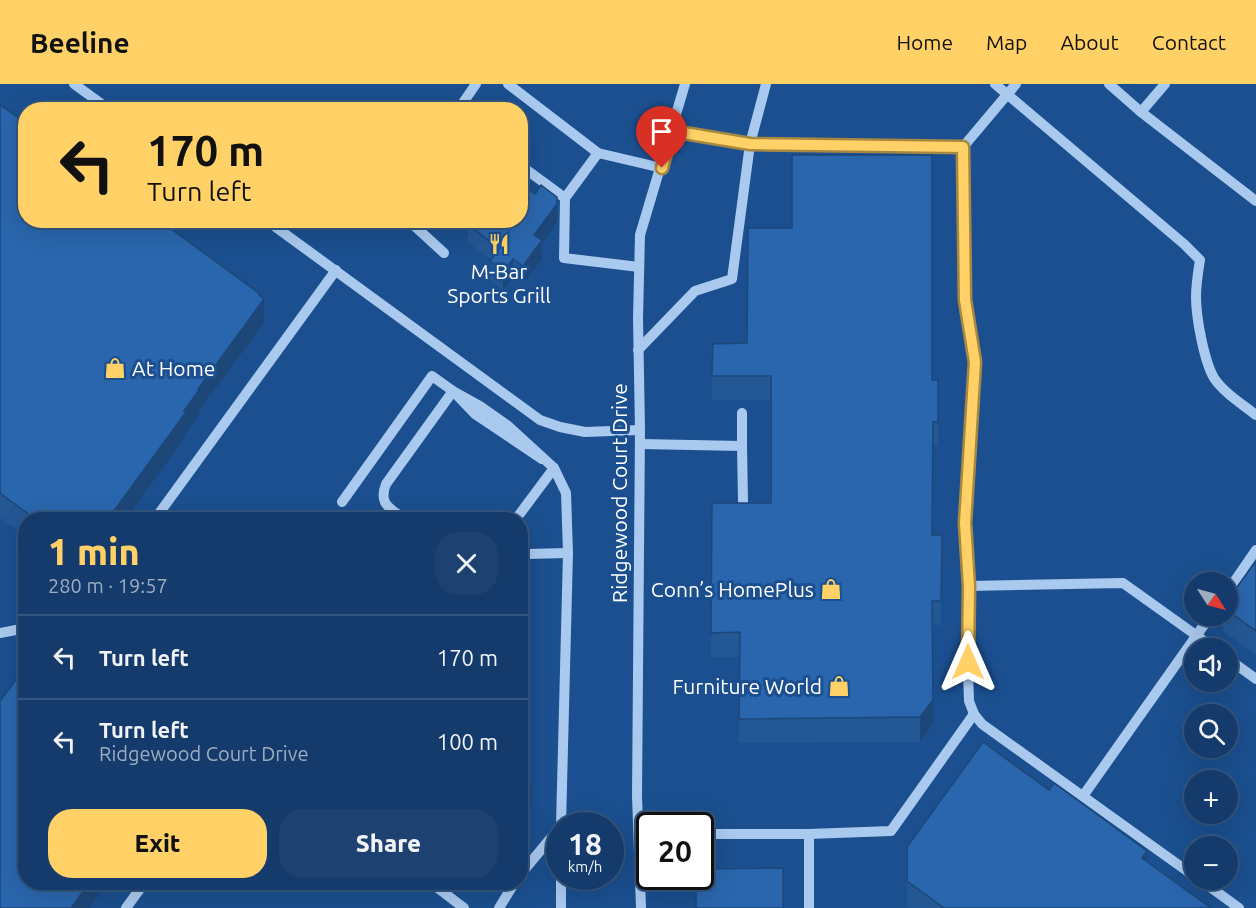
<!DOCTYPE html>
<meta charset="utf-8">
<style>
:root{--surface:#143b6b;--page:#1d4271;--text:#f1f3f6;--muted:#9dadc1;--line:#33557e;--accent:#ffd166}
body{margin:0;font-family:Ubuntu,sans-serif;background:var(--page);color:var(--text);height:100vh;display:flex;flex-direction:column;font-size:22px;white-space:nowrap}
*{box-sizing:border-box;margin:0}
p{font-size:20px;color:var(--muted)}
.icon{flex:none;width:33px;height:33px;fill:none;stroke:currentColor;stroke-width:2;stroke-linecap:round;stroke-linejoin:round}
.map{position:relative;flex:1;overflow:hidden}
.side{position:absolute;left:18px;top:428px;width:510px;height:378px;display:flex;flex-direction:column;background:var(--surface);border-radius:24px;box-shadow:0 6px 24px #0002,0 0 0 2px var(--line)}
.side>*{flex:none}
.guide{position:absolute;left:18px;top:18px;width:510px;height:126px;border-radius:24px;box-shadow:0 6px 24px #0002,0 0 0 2px var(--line);background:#ffd166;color:#111;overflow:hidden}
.needle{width:39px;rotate:126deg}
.controls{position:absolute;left:1184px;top:488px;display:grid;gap:12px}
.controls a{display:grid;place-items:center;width:54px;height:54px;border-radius:50%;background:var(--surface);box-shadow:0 6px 24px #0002,0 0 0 2px var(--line);font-size:30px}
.speed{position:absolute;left:546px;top:728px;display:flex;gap:12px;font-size:30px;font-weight:700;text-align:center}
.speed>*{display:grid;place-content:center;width:78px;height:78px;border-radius:50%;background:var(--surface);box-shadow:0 6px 24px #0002,0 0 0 2px var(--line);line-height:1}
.speed small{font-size:15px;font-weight:400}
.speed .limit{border:3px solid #111;border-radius:9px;background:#fff;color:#111}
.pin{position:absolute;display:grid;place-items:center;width:51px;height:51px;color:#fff;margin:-62px -26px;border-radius:50% 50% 50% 0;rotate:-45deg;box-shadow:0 0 6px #0007}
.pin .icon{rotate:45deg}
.me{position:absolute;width:66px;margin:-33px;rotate:0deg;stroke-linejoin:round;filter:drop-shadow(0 0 4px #0008)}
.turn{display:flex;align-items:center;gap:21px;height:126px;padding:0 30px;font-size:27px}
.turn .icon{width:78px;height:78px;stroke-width:2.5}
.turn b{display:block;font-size:42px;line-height:51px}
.round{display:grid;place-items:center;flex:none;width:63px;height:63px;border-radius:24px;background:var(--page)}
.overview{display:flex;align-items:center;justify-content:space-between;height:102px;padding:0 30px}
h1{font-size:36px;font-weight:800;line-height:45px;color:var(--accent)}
.action{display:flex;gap:12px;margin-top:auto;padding:12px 30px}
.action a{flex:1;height:69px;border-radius:24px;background:var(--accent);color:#111;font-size:24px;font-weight:800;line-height:69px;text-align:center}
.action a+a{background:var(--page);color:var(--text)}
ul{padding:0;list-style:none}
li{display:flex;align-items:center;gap:18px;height:84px;padding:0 30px;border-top:2px solid var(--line)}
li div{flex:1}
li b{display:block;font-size:22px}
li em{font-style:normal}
header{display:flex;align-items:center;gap:36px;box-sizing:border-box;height:84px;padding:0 30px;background:var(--accent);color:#111}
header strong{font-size:28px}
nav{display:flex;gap:33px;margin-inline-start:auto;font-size:21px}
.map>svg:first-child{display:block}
</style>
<header>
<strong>Beeline</strong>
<nav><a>Home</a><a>Map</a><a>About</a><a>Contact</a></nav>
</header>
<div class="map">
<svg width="1256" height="824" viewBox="0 0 1256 824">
<rect width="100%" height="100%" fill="#1b4f8f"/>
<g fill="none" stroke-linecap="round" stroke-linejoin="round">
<g stroke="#a9c9ee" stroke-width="10">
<path d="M74 0 110 26"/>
<path d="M508 0 598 69 662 84"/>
<path d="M995 0 1184 160 1200 176C1198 188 1196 201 1196 213 1196 233 1204 277 1214 294 1224 309 1242 320 1256 331"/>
<path d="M1109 0 1141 28 1256 117"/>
<path d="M458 26 476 0"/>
<path d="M1141 28 1165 0"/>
<path d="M671 47 750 60 963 63 1016 0"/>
<path d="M963 63 965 216 975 278 965 439 969 502 967 558 969 617 974 630 982 640 1194 792"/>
<path d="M598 69 565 114 564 174 639 183"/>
<path d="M520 81 565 114"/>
<path d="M266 136 540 336 560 343 585 348 640 346"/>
<path d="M408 136 444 169"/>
<path d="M638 266 695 207 732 195 750 60 766 0"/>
<path d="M742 329V362"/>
<path d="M640 360 742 362 743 418"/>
<path d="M542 375 475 330 453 307 480 322 507 341 554 384 566 409 568 469 561 741"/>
<path d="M342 418 432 292 453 307 386 400C378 420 390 424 404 435"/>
<path d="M155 435 336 186"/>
<path d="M516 435 554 384"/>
<path d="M520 479 527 470 568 469"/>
<path d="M969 502 1123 499 1214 564"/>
<path d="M1227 508 1256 466"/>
<path d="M0 549 26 544"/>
<path d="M1227 574 1256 595"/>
<path d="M1083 712 1211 531"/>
<path d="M700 750H809L891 747 974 630"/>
<path d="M809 750V824"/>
<path d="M520 791 560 743"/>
<path d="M561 792V824"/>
<path d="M1199 795 1239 824"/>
<path d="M430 798 464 824"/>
<path d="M126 824 145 798"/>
<path d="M499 824 515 798"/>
<path d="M641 824 637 712 640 346 638 234 640 151 685 0"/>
</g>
</g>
<g fill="#245895">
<path d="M0 21 260 212 264 239 199 327V331L186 349V352L126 435H26V452L0 434Z"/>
<path d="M453 136H520L557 139 542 159V175L523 200 513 193 503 206 490 195V177L491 176 468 158V148Z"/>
<path d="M713 260 932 296H938V362H933L932 451H942L941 541H933V640L920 658 739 659V573H711L712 419H771V316H712Z"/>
<path d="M1256 477V571L1223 547V531H1227V517Z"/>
<path d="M907 763 1147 777 1211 824H911L907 821Z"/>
</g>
<g fill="#1d4779">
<path d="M557 113V139L542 159V175L523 200V182L534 151Z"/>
<path d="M513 175V193L503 206V188Z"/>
<path d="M260 210V220L264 215V239L199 327V331L186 349V352L126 435H108L198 305Z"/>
<path d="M933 616V640L920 658V633Z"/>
<path d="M532 699V718L520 734V715Z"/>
<path d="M1147 767V791L1142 774Z"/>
<path d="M90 798H108L89 824H71Z"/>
</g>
<g fill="#2a66ad" stroke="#1d4779" stroke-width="1.5">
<path d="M0 21 26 39V136H159L260 210 259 211 264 215 198 305 199 306 184 327 186 328 108 435H35L0 409Z"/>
<path d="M792 71H932V296H938V338H933L932 451H942L941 517H932L933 616 920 633 739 635 740 548 711 549 712 419H771V292H712L713 260 747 259 748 144H792Z"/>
<path d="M520 100 535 110 541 101 557 113V120L534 151 542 156 523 182 513 175 503 188 490 177 499 165 468 140 471 136H520Z"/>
<path d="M1256 477V547L1227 526V517Z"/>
<path d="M26 582V798H90L71 824H0V617Z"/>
<path d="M983 658 1049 706 1054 699 1147 767 1142 774 1211 824H944L907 797V763Z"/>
<path d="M520 691 532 699 520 715Z"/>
<path d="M783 784V824H696V792H700V785Z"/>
</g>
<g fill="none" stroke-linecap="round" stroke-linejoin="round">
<defs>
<path id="route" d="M662 84 672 47 750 60 963 63 965 216 975 278 965 439 969 502 968 578"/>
</defs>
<use href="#route" stroke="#a68842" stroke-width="15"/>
<use href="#route" stroke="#ffd166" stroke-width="10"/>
</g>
<defs>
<symbol id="restaurant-bare" viewBox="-9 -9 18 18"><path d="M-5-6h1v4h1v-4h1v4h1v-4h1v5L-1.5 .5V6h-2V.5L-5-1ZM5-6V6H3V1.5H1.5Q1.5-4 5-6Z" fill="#ffd166" stroke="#1b4f8f" stroke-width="2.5" paint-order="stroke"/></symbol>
<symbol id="shop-bare" viewBox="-9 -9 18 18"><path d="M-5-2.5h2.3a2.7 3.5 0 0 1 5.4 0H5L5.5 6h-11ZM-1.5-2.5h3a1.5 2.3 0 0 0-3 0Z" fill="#ffd166" stroke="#1b4f8f" stroke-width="2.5" paint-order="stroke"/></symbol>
</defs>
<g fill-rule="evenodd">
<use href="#restaurant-bare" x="484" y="145" width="30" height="30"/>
<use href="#shop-bare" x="100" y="269" width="30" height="30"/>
<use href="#shop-bare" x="816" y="490" width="30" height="30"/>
<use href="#shop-bare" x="824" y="587" width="30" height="30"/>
</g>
<g text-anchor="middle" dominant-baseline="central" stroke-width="6" stroke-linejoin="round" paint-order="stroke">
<g font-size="21" fill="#fff" stroke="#1b4f8f" text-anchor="end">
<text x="499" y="187" text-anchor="middle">M-Bar<tspan x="499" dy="24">Sports Grill</tspan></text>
<text x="132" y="284" text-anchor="start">At Home</text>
<text x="814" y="505">Conn’s HomePlus</text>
<text x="822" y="602">Furniture World</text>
</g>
<g font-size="21" fill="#fff" stroke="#1b4f8f">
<text transform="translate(619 409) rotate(-90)">Ridgewood Court Drive</text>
</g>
</g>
</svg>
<div class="controls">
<a><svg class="needle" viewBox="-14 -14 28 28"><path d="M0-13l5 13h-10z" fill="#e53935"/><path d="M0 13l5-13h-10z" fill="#9dadc1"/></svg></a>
<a><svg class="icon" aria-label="sound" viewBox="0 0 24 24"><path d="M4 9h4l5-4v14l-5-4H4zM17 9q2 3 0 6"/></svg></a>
<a><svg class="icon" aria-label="search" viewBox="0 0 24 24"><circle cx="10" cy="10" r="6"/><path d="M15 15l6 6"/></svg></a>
<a>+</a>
<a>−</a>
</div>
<div class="speed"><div>18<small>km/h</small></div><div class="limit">20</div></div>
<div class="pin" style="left:662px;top:84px;background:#d93025"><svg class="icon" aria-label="arrive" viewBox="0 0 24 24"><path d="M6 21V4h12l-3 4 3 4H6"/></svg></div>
<svg class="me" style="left:968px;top:578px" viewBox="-20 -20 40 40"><path d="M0-17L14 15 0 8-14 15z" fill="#ffd166" stroke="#fff" stroke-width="4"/></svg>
<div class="guide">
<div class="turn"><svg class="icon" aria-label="left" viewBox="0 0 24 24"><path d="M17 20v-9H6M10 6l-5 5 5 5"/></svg><div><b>170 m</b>Turn left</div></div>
</div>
<section class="side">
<div class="overview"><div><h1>1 min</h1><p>280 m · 19:57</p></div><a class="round"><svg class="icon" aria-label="close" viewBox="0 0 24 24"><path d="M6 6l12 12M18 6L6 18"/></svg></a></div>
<ul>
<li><svg class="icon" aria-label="left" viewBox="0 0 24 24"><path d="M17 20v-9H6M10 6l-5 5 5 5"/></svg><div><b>Turn left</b></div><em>170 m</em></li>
<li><svg class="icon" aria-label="left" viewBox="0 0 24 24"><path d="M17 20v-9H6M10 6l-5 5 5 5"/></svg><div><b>Turn left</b><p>Ridgewood Court Drive</p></div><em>100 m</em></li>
</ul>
<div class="action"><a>Exit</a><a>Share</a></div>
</section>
</div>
